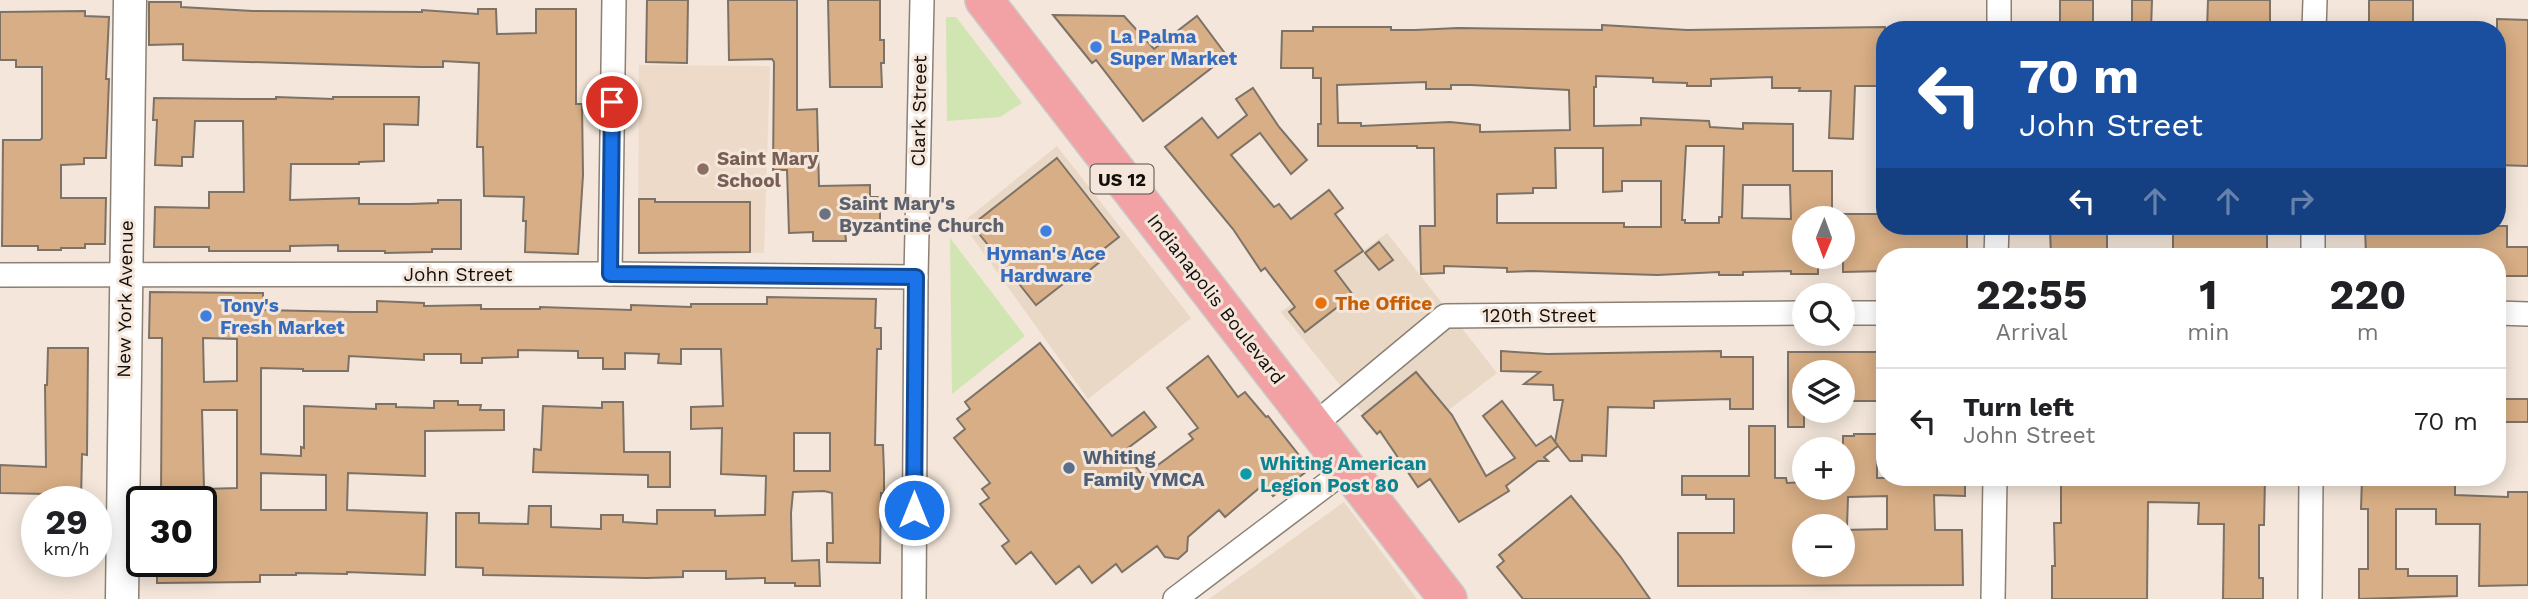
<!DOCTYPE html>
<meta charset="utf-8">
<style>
:root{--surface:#fff;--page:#f6f6f6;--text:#202124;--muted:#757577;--line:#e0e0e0}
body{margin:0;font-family:"Work Sans",sans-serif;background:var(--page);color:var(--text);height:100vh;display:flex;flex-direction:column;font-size:26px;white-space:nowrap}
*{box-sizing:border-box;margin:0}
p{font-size:23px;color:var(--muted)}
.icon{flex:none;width:38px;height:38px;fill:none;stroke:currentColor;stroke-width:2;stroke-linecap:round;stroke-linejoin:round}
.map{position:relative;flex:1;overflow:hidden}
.sheet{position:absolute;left:1876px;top:248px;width:630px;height:238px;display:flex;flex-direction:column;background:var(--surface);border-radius:28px;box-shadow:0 4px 18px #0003}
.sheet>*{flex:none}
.guide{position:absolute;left:1876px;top:21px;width:630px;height:214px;border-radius:28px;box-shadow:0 4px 18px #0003;background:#1a4fa0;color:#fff;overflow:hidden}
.needle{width:46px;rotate:181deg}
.buttons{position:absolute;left:1792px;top:206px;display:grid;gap:14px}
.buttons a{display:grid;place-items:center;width:63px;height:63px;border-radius:50%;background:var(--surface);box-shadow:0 4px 18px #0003;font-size:35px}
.speed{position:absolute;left:21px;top:486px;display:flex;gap:14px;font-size:35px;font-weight:700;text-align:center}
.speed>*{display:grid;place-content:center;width:91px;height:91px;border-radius:50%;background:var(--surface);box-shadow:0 4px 18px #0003;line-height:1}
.speed small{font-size:18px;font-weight:400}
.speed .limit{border:4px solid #111;border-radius:10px;background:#fff;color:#111}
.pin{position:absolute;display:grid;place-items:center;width:60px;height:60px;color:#fff;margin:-30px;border:4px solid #fff;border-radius:50%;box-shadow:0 2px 7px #0007}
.me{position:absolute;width:77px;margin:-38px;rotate:0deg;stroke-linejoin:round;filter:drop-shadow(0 0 5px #0008)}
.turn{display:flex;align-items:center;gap:24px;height:147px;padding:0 28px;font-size:32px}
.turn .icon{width:91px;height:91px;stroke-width:2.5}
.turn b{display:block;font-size:49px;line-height:60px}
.lanes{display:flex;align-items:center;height:66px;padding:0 28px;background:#0003;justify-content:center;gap:35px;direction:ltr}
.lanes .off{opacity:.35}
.eta{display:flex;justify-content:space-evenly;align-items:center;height:119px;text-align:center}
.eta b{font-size:42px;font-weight:700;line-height:49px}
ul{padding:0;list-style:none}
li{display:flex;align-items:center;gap:21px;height:105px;padding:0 28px;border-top:2px solid var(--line)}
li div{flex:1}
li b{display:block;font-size:26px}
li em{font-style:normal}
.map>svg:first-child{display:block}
</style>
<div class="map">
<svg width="2528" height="599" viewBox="0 0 2528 599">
<rect width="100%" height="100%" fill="#f4e6da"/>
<g fill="#e9d8c6">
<path d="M1057 146 1191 318 1088 399 962 223Z"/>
<path d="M1387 233 1497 373 1394 452 1281 312Z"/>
<path d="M1344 502 1417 599H1209Z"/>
</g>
<path fill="#eddac8" d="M639 65 770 66 764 253 638 250Z"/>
<g fill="#d0e5b1">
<path d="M946 17H956L1022 103 1000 117 947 121Z"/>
<path d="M950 238 1025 336 952 394Z"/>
</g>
<g fill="#d7ae85" stroke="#7d7267" stroke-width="2" fill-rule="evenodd">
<path d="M647 0H688L687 63 646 62Z"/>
<path d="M728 0H797V110L817 109 819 186 870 185V197H880V228L845 229 846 241H813V232L789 233 787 170H773L774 62 772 59 729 60Z"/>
<path d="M828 0H880V40H884V63H881L882 87H830Z"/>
<rect x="2060" y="0" width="33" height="30"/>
<path d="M2132 0H2152L2151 30H2132Z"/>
<path d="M2208 0H2270V30H2207Z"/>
<rect x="2369" y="0" width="44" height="30"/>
<path d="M149 2H181V7L253 11 422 12V10L478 14V9H496L497 34 536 33V9H576V104H582L583 175 578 254 525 252 526 221H523L524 197 484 196 483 147H477L479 63 443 61V67H420L183 60V44L149 45Z"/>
<path d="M85 11V16L109 17 106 79H109L106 158H84V164L61 165V198H106L105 244H85V248H61V250H38V246H2L3 140H40L42 138V67H16V60H0V12Z"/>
<path d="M1053 15 1124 16 1154 49 1197 16 1227 56 1143 121 1096 60 1092 63Z"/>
<path d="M2497 19 2528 20V166L2497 165Z"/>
<path d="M1602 25 1687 30 1885 27V86H1855L1853 139 1829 138 1831 91H1799L1800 88H1772V77L1711 79V86H1687V83L1653 82V78L1596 76V87H1594V126L1641 125V118L1709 121 1710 127 1743 129V123L1793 124V171H1832V219H1804V257H1818V274H1791V271L1743 272V275H1719V272L1657 275 1531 271 1507 272V268L1444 266V273L1421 274 1420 226H1435L1434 148H1417V146H1318V124H1321V78H1313V68H1281L1282 31H1313V27H1391V30H1415L1458 28 1602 30ZM1426 82V89H1451V85H1471L1569 90 1570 130 1480 132V125L1450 122 1361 126V123H1338L1337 85ZM1686 146H1724L1722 217H1719V223H1685V220H1682ZM1555 148H1603V192L1622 191V181H1661V227H1624V223H1497V194L1533 193V188H1556ZM1743 185H1790L1791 219 1742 218Z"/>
<path d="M1253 88 1279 127 1307 160 1291 174 1260 133 1231 155 1274 207 1279 204 1291 219 1329 190 1343 208 1335 214 1363 251 1335 271 1353 295 1305 332 1289 312 1295 307 1265 268 1261 271 1233 229 1165 147 1202 118 1218 138 1247 115 1236 99Z"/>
<path d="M276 97 333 99V97H419L418 125 384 124V161L359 162V164H291L290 200 359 198V204H410L438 203V200H461V249H432V252L385 253V251H338V245L290 246V251H209V247H154L155 207 209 208V192H244L243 121H195L193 157H182V166L155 165 157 120H153L154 98 242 99H276Z"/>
<path d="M1057 158 1119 237 1096 255 1101 261 1081 277 1077 273 1036 305 972 225Z"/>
<path d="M639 199H655V202H750V252L639 253Z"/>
<path d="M1843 214H1885V226H1967V257H1885V271L1843 272Z"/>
<path d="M2211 226H2267V257H2173V230H2209Z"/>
<path d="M2365 226H2507V247H2528V276H2497V257H2366Z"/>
<path d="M2107 229V254L2051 255 2050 230Z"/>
<path d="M1379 242 1393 260 1379 270 1365 253Z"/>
<path d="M150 292 263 293V310L353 312H377V301L424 303V306L481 305V309H540V307L631 310V305L691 307V304H767V297L876 299 875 328H881V349H877L875 445H883L884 472V493H881L880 563 827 562V543H833L832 493 824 491 793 492 791 513 792 561 819 560 820 586H795V583H765V578L726 579V571H683V577L646 578 483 575V568L456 567V513H479V523L528 524 529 506H551V527L601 529V515H623V522L657 524V510H715V516L765 515 766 476 721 474 722 428 691 429V407L723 406 721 349H681V364L658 363 659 354 625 353V369H603V358H578V351L518 350V357L482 358V363H461V354H424V360L349 356 348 371H303V369L261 368V454L301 456V447L304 448V406L376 409V404H396V407L434 408V401H458V405H481L480 410H504V430L425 431V476L348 473 347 510 427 513 425 575 347 572V574L296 573V575H260V582L157 583V562H201V502H161L162 338H149ZM203 338 237 339V381L204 382ZM202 410H237V488L204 489ZM794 433H830V471H794ZM261 473 326 475V510H261Z"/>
<path d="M1040 343 1112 436 1144 412 1156 427 1124 451 1143 476 1193 439 1189 434 1198 428 1167 388 1208 356 1238 397 1245 392 1266 417 1268 416 1310 469 1273 496 1264 484 1225 517 1219 510 1188 537 1187 551 1178 559 1165 557 1157 546 1122 572 1116 564 1092 583 1079 566 1056 584 1031 552 1016 564 1002 546 1009 541 980 504 989 498 982 489 990 483 954 438 965 429 957 419 970 409 965 402Z"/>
<path d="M48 348H88L87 455 82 454 81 502H46V494L0 493V465L46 467 45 385H47Z"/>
<path d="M1501 351 1547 354 1721 351V357H1753V409H1730V399L1654 401V408L1608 407 1606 456 1582 455V461H1570L1555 442 1563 400H1554L1553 385 1524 384 1540 372 1501 371Z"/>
<path d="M1788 352H1881L1882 401H1843V373H1804V427H1788Z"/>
<path d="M1416 372 1452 415 1486 476 1515 458 1483 416 1502 401 1536 446 1551 436 1558 446 1544 457 1548 461H1538L1506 486 1509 491 1459 522 1430 479 1418 487 1380 431 1377 434 1362 416Z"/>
<rect x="2497" y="399" width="31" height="23"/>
<path d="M602 402H623L624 452H670V487H648V475L533 472 534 449 541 450 543 406 602 408Z"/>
<path d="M1749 426H1775V478H1786L1787 483 1804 482V488H1843V436H1854V434H1877V478H1965V496L1934 495 1935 530H1962L1963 585 1678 586V533H1734V499H1706V495H1682V476H1749ZM1887 496V529L1843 530V565H1804V527H1847L1848 497Z"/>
<path d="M2061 478H2088V483H2125V478H2265L2264 525H2259V578H2263V599H2223L2224 524H2198L2199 503 2148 502 2147 599H2052V566H2055L2054 523H2061Z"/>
<path d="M2362 478H2412V484L2455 483V495L2508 497V492H2528V585L2479 586 2480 524H2436V509H2396V569H2408V576H2457V596L2359 599V569H2368V509H2361Z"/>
<path d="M1571 496 1620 556 1650 599H1523L1497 567 1504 561 1499 555Z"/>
</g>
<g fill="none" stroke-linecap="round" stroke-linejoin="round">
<defs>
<g id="street">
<path d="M1999 30V0"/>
<path d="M2314 30 2315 0"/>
<path d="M1996 257 1997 226"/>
<path d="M2313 257V226"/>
<path d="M610 274 614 0"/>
<path d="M0 275 610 274 916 277"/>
<path d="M1843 313H1885"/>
<path d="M2497 313 2528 314"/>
<path d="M1314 425 1445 316 1804 313"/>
<path d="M914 599 916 277 922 0"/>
<path d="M1175 599 1347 469"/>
<path d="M1993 599 1995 478"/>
<path d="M2310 599 2311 478"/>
</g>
<path id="secondary" d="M122 599 130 0"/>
<path id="primary" d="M984 0 1448 599"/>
</defs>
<use href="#street" stroke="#8c8075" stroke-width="26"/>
<use href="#secondary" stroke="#8c8075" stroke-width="35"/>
<use href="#primary" stroke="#cbcac9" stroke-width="40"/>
<use href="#street" stroke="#fff" stroke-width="23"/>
<use href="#secondary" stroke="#fff" stroke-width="32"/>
<use href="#primary" stroke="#f2a1a4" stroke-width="37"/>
</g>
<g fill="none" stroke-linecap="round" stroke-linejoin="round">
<defs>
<path id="route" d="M612 102 610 274 916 277 914 510"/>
</defs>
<use href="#route" stroke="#114b97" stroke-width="18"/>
<use href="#route" stroke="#1a73e8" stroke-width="12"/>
</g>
<g fill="#3f7fe0" stroke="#f4e6da" stroke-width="2.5">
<circle cx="1096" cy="47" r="7"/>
<circle cx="1046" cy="231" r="7"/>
<circle cx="206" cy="316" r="7"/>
</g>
<circle fill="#8d6e63" stroke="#f4e6da" stroke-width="2.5" cx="703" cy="169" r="7"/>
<circle fill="#6b7280" stroke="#f4e6da" stroke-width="2.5" cx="825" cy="214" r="7"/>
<circle fill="#e8710a" stroke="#f4e6da" stroke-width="2.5" cx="1321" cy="303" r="7"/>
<circle fill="#5c6f8a" stroke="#f4e6da" stroke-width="2.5" cx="1069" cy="468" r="7"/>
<circle fill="#0f9aa8" stroke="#f4e6da" stroke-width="2.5" cx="1246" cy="474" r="7"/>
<g text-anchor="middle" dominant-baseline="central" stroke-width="6" stroke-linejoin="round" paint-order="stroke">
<rect fill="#f4e6da" stroke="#564f48" stroke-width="2" x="1090.5" y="164.5" width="63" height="29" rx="5"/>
<g font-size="18" font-weight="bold" fill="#130e0a">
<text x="1122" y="179">US 12</text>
</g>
<g font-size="19" font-weight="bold" fill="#366cbe" stroke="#f4e6da" text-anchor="start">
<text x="1110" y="36">La Palma<tspan x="1110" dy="22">Super Market</tspan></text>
<text x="1046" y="253" text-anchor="middle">Hyman's Ace<tspan x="1046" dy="22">Hardware</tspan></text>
<text x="220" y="305">Tony's<tspan x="220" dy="22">Fresh Market</tspan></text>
</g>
<g font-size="19" fill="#130e0a" stroke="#f4e6da">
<text transform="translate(919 111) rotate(-89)">Clark Street</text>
<text x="458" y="274">John Street</text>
<text transform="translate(125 299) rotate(-89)">New York Avenue</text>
<text transform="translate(1216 299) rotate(52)">Indianapolis Boulevard</text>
<text x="1539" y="315">120th Street</text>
</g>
<g font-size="19" font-weight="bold" fill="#785e54" stroke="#f4e6da" text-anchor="start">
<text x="717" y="158">Saint Mary<tspan x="717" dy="22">School</tspan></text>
</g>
<g font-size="19" font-weight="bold" fill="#5b616d" stroke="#f4e6da" text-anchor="start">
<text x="839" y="203">Saint Mary's<tspan x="839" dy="22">Byzantine Church</tspan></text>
</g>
<g font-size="19" font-weight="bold" fill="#c56008" stroke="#f4e6da" text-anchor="start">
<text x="1335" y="303">The Office</text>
</g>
<g font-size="19" font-weight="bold" fill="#4e5e75" stroke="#f4e6da" text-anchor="start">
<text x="1083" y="457">Whiting<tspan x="1083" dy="22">Family YMCA</tspan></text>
</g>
<g font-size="19" font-weight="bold" fill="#0d838f" stroke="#f4e6da" text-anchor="start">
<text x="1260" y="463">Whiting American<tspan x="1260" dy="22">Legion Post 80</tspan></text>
</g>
</g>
</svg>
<div class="buttons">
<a><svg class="needle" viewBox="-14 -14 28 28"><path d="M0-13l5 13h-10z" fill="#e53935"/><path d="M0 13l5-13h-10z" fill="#757577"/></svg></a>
<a><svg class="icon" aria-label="search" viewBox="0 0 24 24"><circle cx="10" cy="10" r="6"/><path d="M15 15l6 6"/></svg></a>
<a><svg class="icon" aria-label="layers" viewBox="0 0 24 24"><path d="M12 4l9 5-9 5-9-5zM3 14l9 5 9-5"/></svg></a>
<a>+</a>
<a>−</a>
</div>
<div class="speed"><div>29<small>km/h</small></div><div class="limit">30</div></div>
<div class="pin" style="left:612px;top:102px;background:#d93025"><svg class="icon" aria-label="arrive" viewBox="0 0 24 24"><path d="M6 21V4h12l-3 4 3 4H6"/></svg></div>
<svg class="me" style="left:914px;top:510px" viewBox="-20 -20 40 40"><circle r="17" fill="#1a73e8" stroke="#fff" stroke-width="3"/><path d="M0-11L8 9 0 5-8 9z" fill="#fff"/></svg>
<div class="guide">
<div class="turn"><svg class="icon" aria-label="left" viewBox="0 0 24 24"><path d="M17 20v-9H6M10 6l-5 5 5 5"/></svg><div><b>70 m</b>John Street</div></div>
<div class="lanes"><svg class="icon" aria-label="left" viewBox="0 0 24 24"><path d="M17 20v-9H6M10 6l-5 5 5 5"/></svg><svg class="icon off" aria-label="ahead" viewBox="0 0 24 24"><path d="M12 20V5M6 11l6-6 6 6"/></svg><svg class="icon off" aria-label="ahead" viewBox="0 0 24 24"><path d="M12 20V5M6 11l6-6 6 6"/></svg><svg class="icon off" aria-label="right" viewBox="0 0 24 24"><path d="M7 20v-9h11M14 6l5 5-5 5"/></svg></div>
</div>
<section class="sheet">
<div class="eta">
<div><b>22:55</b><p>Arrival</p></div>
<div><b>1</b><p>min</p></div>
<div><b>220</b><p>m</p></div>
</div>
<ul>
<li><svg class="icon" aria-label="left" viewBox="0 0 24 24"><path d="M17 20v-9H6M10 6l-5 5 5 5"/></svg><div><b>Turn left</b><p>John Street</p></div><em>70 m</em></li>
</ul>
</section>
</div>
